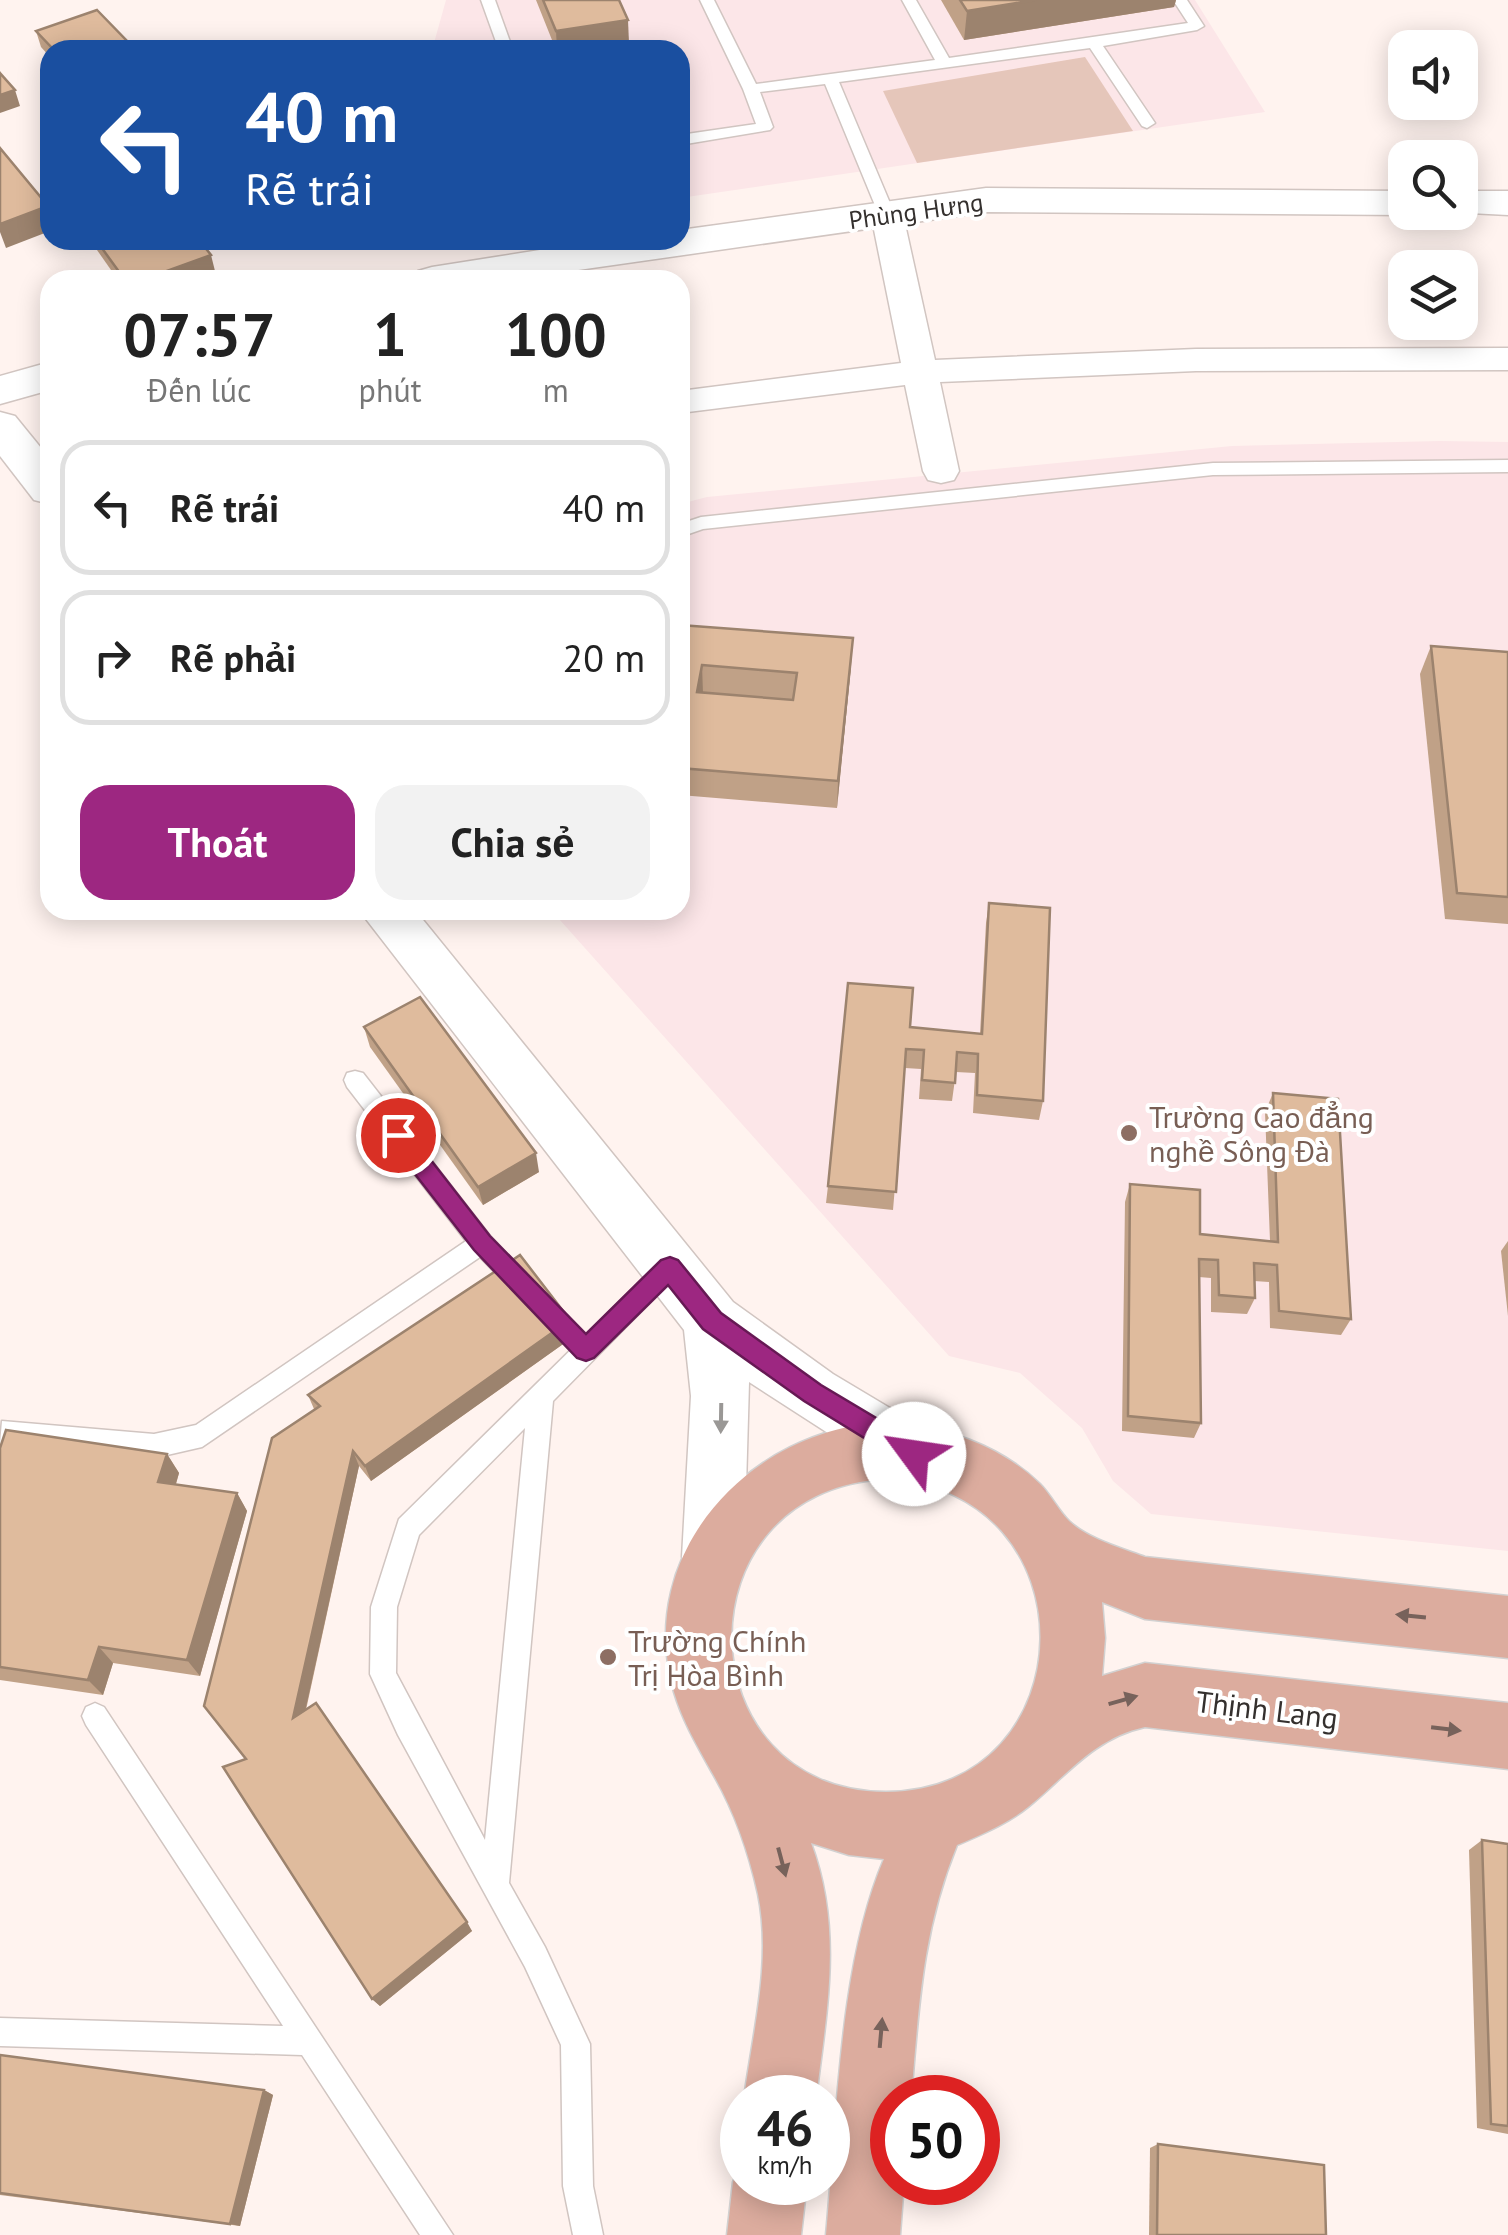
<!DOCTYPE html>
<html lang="vi">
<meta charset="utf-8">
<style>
:root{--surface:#fff;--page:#f2f2f2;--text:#222;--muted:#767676;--line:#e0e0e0;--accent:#9d2781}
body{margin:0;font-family:"PT Sans",sans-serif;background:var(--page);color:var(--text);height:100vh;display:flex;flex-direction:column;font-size:38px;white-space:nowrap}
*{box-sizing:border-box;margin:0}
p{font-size:32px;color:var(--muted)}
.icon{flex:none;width:55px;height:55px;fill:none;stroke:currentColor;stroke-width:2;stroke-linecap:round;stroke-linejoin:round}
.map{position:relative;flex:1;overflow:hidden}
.panel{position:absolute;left:40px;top:270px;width:650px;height:650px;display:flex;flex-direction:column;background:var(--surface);border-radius:30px;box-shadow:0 5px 25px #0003}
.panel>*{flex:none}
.top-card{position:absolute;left:40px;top:40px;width:650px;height:210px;border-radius:30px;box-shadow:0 5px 25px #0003;background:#1a4fa0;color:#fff;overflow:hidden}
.tools{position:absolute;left:1388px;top:30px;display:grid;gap:20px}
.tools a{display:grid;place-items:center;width:90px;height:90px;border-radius:20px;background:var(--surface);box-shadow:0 5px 25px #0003;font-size:50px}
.speed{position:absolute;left:720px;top:2075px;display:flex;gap:20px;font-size:50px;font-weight:700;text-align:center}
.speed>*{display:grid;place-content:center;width:130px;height:130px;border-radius:50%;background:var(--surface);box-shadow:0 5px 25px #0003;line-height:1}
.speed small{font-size:25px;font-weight:400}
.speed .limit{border:15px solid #d22;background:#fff;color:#111}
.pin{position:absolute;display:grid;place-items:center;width:85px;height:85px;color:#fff;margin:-42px;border:5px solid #fff;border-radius:50%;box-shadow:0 2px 10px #0007}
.me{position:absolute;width:110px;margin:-55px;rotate:301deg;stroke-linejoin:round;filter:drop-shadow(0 0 8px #0008)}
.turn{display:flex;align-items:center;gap:35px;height:210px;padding:0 40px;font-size:45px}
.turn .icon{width:130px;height:130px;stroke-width:2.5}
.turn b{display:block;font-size:70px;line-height:85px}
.eta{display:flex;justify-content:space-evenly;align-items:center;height:170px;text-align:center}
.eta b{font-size:60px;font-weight:700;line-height:70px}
.button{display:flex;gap:20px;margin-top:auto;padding:20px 40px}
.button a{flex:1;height:115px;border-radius:30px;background:var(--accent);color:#fff;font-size:40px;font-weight:700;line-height:115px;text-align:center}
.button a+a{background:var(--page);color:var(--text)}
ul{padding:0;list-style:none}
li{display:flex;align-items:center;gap:30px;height:135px;margin:0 20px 15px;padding:0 20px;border:5px solid var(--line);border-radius:30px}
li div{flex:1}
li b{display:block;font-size:38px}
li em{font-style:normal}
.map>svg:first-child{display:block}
</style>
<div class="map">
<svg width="1508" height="2235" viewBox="0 0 1508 2235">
<rect width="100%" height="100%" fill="#fff3ef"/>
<g fill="#fce6e8">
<path d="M446 0H1195L1265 112 680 198V50H432Z"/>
<path d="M1440 441 1508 442V1551L1151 1514 1113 1481 1082 1428 1020 1373 949 1356 551 910H680V504L707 497 1232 446Z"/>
</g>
<path fill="#e5c6ba" d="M1085 57 1133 131 917 163 883 91Z"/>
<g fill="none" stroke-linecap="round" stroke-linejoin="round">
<defs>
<g id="lane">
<path d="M481 0H495L513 50H499Z"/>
<path d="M700 0H714L756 84 935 60 902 0H916L949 58 1188 23 1173 0H1187L1204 26 1197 30 1103 46 1155 123 1147 128 1142 126 1090 48 839 82 895 215 887 220 879 215 825 84 760 92 773 127 770 130 680 145V135L756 124 743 89Z"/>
<path d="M1508 460V472L1213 475 703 529 680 537V524L701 517 1213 463Z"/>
<path d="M355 1071 363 1073 490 1236 532 1280 536 1287 532 1294 524 1298 516 1294 480 1257 202 1447 154 1458 0 1444 2 1421 154 1434 196 1425 466 1241 347 1087 344 1080 347 1073Z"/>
<path d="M669 1258 677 1261 681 1268 677 1275 553 1401 509 1883 545 1947 590 2044 593 2186 603 2235H573L563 2186 561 2045 525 1967 398 1735 370 1674 371 1607 399 1519 661 1261ZM525 1428 485 1840 396 1673 397 1607 419 1535Z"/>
<path d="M95 1703 104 1707 453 2235H420L302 2055 0 2046V2018L283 2026 86 1725 82 1716 86 1707Z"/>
</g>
<path id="street" d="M887 205 898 208 903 215 935 360 1196 349 1508 348V370L1196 371 940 382 959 471 954 480 941 483 928 480 923 471 905 385 680 413V391L901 363 871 215 876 208Z"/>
<g id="secondary">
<path d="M986 188 1405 191V212H1415L1405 215 986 212 508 280H412L418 271 432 267 603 240H680V230Z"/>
<path d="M1460 191H1508V215L1450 212H1460Z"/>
<path d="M50 362V390L0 404V376Z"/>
<path d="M0 412 15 416 50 459V504L34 500 0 456Z"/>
<path d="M359 910H415L733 1302 833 1374 935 1435 944 1455 935 1475 914 1484 893 1475 749 1382 744 1557 735 1578 713 1587 691 1578 682 1557 691 1396 684 1330Z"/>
</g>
<g id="primary">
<path d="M886 1422C941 1425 1000 1445 1040 1484 1051 1495 1058 1510 1069 1521 1088 1539 1121 1548 1145 1557L1508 1596V1658L1145 1619 1102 1602 1105 1638 1102 1676 1145 1663 1508 1703V1769L1145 1727C1094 1738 1066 1776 1028 1807 1007 1824 982 1834 957 1845 922 1931 919 2006 911 2098H892V2182H904L900 2235H826C837 2119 839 1965 884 1859L849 1855 811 1843C843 1929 827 2009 816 2098H744C753 2031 772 1961 758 1894 749 1853 734 1810 713 1774 698 1747 683 1722 674 1692 634 1552 750 1429 886 1422ZM886 1479C1096 1490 1088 1791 886 1792 685 1792 675 1490 886 1479Z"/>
<path d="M742 2160V2182H807L801 2235H727L733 2182Z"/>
</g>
</defs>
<use href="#lane" stroke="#d1c5c1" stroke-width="3"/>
<use href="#street" stroke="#d1c5c1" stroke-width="3"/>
<use href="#secondary" stroke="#d1c5c1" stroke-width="3"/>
<use href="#primary" stroke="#d2d1d1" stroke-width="3"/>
<use href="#lane" fill="#fff" fill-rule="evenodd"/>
<use href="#street" fill="#fff" fill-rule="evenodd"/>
<use href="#secondary" fill="#fff" fill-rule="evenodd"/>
<use href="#primary" fill="#dcac9e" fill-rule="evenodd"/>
</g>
<g fill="#c0a187">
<path d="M536 0H619L629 43 584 50H556Z"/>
<path d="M941 0H1176L1174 7 964 40Z"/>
<path d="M36 31 130 50H50V57L41 47Z"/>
<path d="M90 240H159L215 271 190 280H118Z"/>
<path d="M680 625 851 666 837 808 680 795Z"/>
<path d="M1431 646 1508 652V924L1445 919 1420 674Z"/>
<path d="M989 903 1043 1101 1039 1120 973 1113 975 1073 956 1072 952 1101 919 1099 921 1069 905 1068 893 1210 826 1203 828 1186 910 1027 980 1034 986 923Z"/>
<path d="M364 1027 539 1172 483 1205 370 1047Z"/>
<path d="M1273 1093 1351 1319 1341 1335 1270 1328 1269 1282 1254 1281 1255 1298 1247 1314 1211 1312V1278L1199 1277 1201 1423 1194 1438 1122 1431 1125 1202 1130 1184 1200 1234 1270 1241 1265 1112Z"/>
<path d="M1508 1241V1316L1501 1251Z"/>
<path d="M570 1320 573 1337 371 1481 359 1466 306 1710 472 1931 380 2006 372 1999 246 1759 314 1409 308 1395Z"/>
<path d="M0 1448 167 1454 179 1473 176 1484 237 1493 247 1511 200 1676 113 1663 103 1695 0 1680Z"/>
<path d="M1482 1840 1508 1844V2134L1477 2128 1469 1850Z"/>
<path d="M0 2055 264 2090 273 2095 240 2226 0 2195Z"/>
<path d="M1158 2144 1326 2235H1149L1150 2148Z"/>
</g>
<g fill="#9c836e">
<path d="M1036 0H1176L1174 7 964 40 967 11Z"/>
<path d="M628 20 629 43 584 50H557L556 31Z"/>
<path d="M128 42 130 50H105Z"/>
<path d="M15 90 20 106 0 113V95Z"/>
<path d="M48 206 50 211V231L6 248 0 232V224Z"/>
<path d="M211 255 215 271 190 280H142Z"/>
<path d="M853 638 851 666 837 808 838 781Z"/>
<path d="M702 665 703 693 697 692Z"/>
<path d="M536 1153 539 1172 483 1205 478 1187Z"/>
<path d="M570 1320 573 1337 371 1481 365 1466Z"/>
<path d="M353 1451 359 1466 301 1730 293 1718Z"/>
<path d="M167 1454 179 1473 171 1500 158 1482Z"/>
<path d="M237 1493 247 1511 200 1676 187 1660Z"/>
<path d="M99 1647 113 1663 103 1695 88 1680Z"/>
<path d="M467 1922 472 1931 380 2006 372 1999Z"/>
<path d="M264 2090 273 2095 240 2226 230 2224Z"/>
</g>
<g fill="#dfbb9d" stroke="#9c836e" stroke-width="2.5" fill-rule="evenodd">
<path d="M543 0H619L628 20 556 31Z"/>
<path d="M960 0H1036L967 11Z"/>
<path d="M97 10 128 42 105 50H54L36 31Z"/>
<path d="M636 44 650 50H600Z"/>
<path d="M0 73 15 90 0 95Z"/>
<path d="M0 148 48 206 0 224Z"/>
<path d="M96 240H199L211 255 142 280H125Z"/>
<path d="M680 625 853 638 838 781 680 768ZM702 665 797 673 793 700 697 692Z"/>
<path d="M1431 646 1508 652V897L1457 893Z"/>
<path d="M989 903 1050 908 1043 1101 977 1095 978 1054 957 1052 955 1083 922 1080 924 1050 906 1049 896 1192 828 1186 848 983 913 988 910 1027 982 1034Z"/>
<path d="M420 997 536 1153 478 1187 364 1027Z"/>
<path d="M1273 1093 1338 1099 1351 1319 1279 1311 1277 1265 1254 1263 1255 1298 1219 1295 1218 1260 1199 1259 1201 1423 1128 1416 1130 1184 1200 1190V1234L1278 1242Z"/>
<path d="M520 1255 570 1320 365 1466 353 1451 293 1718 316 1703 467 1922 372 1999 223 1767 246 1759 204 1706 272 1438 320 1406 308 1395Z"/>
<path d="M6 1430 167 1454 158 1482 237 1493 187 1660 99 1647 88 1680 0 1667V1448Z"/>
<path d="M1482 1840 1508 1844V2126L1491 2124Z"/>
<path d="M0 2055 264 2090 230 2224 0 2193Z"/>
<path d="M1158 2144 1324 2165 1326 2235H1157Z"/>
</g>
<defs><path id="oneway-solid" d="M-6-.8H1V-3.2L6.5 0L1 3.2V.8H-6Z" transform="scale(2.5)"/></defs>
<use fill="#9a9896" href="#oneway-solid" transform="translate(721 1418) rotate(91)"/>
<g fill="#77625b">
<use href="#oneway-solid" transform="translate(1411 1616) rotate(-174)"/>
<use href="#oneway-solid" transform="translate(1123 1700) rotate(-16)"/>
<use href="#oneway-solid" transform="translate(1446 1729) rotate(7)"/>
<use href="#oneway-solid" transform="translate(782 1862) rotate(75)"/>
<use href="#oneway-solid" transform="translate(881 2033) rotate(-85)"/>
</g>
<path fill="#9d2781" stroke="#661954" stroke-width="2.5" d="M398 1125 406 1128 490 1236 586 1334 661 1260 670 1257 678 1260 721 1313 821 1385 923 1446 927 1454 923 1463 914 1466 905 1463 804 1401 703 1329 668 1285 594 1358 586 1361 577 1358 474 1250 390 1142 386 1135 390 1128Z"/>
<g fill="#8d6e63" stroke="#fff" stroke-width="4">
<circle cx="1129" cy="1133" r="10"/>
<circle cx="608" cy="1657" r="10"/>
</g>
<g text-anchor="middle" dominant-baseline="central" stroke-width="8" stroke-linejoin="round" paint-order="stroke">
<g font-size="25" fill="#34302e" stroke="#fff">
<text transform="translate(916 211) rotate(-8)">Phùng Hưng</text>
</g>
<g font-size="30" fill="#785e54" stroke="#fff" text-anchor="start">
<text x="1149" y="1116">Trường Cao đẳng<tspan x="1149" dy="34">nghề Sông Đà</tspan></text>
<text x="628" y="1640">Trường Chính<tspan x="628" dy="34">Trị Hòa Bình</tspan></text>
</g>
<g font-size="30" fill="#34302e" stroke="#fff">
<text transform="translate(1267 1709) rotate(7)">Thịnh Lang</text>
</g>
</g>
</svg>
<div class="tools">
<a><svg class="icon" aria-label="sound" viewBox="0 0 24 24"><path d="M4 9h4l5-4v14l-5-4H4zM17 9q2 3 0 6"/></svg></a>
<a><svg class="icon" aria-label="search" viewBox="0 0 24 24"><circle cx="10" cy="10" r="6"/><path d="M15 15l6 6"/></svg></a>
<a><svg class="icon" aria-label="layers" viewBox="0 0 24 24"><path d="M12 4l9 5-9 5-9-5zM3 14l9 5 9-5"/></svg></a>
</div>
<div class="speed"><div>46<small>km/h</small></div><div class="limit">50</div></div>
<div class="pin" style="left:398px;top:1135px;background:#d93025"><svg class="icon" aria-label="arrive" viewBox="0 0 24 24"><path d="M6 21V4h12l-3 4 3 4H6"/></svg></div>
<svg class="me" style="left:914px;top:1454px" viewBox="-20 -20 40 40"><circle r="19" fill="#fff"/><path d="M0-13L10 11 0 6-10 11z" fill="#9d2781"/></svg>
<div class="top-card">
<div class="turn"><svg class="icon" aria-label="left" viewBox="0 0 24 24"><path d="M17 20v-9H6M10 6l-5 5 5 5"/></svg><div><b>40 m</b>Rẽ trái</div></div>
</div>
<section class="panel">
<div class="eta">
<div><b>07:57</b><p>Đến lúc</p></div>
<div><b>1</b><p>phút</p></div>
<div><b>100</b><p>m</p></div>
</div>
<ul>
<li><svg class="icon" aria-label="left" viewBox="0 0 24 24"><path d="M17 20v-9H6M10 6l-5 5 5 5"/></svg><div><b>Rẽ trái</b></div><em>40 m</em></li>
<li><svg class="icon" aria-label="right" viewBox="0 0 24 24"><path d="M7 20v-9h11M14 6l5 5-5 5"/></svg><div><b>Rẽ phải</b></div><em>20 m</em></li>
</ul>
<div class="button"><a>Thoát</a><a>Chia sẻ</a></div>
</section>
</div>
